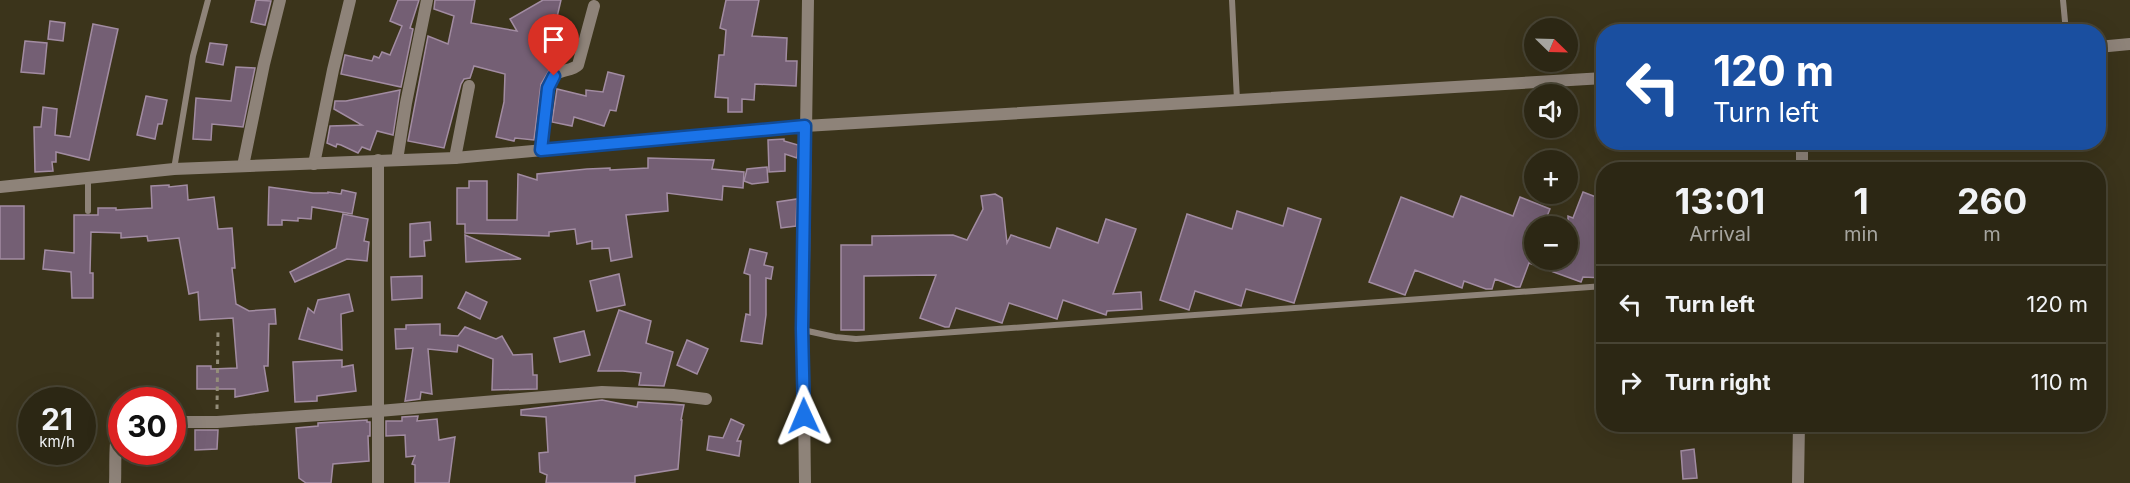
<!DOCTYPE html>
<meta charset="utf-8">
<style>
:root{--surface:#2c2714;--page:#342f1d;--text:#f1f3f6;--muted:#a6a5a0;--line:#484434}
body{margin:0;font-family:Inter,sans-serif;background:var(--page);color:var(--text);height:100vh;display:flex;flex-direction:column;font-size:22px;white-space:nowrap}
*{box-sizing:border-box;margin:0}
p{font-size:20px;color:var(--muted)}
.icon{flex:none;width:33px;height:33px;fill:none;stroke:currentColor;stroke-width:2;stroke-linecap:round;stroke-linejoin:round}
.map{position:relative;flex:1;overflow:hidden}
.sheet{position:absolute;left:1596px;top:162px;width:510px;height:270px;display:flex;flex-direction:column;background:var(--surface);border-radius:24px;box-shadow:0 6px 24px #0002,0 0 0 2px var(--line)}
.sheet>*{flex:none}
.banner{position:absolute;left:1596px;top:24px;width:510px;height:126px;border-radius:24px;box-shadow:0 6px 24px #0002,0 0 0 2px var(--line);background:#1a4fa0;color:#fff;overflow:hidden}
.needle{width:39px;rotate:113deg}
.tools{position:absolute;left:1524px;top:18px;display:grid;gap:12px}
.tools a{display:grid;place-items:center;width:54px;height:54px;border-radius:50%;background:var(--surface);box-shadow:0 6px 24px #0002,0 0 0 2px var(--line);font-size:30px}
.speed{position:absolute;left:18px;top:387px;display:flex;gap:12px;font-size:30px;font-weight:700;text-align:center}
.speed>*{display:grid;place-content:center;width:78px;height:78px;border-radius:50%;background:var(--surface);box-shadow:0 6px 24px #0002,0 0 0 2px var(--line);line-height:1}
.speed small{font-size:15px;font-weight:400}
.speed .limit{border:9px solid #d22;background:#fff;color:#111}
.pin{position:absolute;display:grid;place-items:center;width:51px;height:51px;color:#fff;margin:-62px -26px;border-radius:50% 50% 50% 0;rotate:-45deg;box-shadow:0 0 6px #0007}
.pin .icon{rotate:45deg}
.me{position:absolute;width:66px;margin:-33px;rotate:359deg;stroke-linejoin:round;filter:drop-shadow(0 0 4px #0008)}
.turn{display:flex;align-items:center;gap:21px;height:126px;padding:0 18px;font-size:27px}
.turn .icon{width:78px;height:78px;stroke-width:2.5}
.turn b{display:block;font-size:42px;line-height:51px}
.eta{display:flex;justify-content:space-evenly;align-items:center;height:102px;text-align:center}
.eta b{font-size:36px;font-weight:700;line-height:42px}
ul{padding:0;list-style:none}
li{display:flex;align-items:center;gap:18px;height:78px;padding:0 18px;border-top:2px solid var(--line)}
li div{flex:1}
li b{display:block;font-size:22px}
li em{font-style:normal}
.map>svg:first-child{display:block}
</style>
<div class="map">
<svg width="2130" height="483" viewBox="0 0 2130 483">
<rect width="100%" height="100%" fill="#3b341b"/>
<g fill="#745f74" stroke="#a28ca2" stroke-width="1.5">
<path d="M256 0 271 1 265 25 251 22Z"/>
<path d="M398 0H419L410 28 413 29 401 87 341 74 345 55 372 61 374 56 379 58 382 52 390 55 402 26 390 21Z"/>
<path d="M435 0H475L471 23 517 31 510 19 543 0H561L557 17 553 16 544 40 568 49 563 62 550 69 541 84 534 140 515 138 514 141 496 137 504 102 505 74 474 66 470 78 464 79 461 84 444 148 408 141 428 36 448 44 454 16 434 9Z"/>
<path d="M726 0H759L752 36 787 38 786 61H797L796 86 755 84 754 100 742 99V112H728V98L715 97 719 55H724L726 30 720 28Z"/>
<path d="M50 21 65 23 63 41 48 39Z"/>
<path d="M93 24 118 29 89 160 56 152V162H52L53 171 35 172 34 127H41L43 107 57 109 55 135 70 137Z"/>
<path d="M25 41 47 43 44 74 21 72Z"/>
<path d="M210 43 227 45 223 65 206 62Z"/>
<path d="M236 67 255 68 243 127 212 124 211 140 193 139 196 98 231 101Z"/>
<path d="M608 72 624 76 616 111 610 110 604 126 574 117 572 126 552 122 557 89 586 96V90L603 92Z"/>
<path d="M400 90 393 135 377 131 370 150 362 147 358 153 341 145 337 144 336 147 327 143 330 126 362 125 334 109 335 101H346Z"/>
<path d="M146 96 167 100 162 124H158L155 139 137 135Z"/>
<path d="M784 139V141L798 145 797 158 785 154V171L769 172 768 140Z"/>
<path d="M648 158 714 160 712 169 744 172 743 188 723 186 722 200 667 193 668 211 626 215 632 257 611 261 609 248 592 249V241L577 244 575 229 549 232V236L465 233V224H457V188H469V181H487V220H517L518 174 537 180V174L587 169 610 168V170L648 168Z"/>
<path d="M767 167 768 182 752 184 744 181 747 169Z"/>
<path d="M169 185V187L187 185 188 200 214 197 218 229 232 228 235 268H232L236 304 249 311 275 309 276 324H269L268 366H264L268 391 235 397V389H197V366H211V369L237 368 233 318 200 320 198 292 189 294 179 238 148 241 147 236 121 238V233L91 232 90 273H93V298H72L71 272 43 269 45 250 74 253V215H98V208H116V210L152 208 151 186Z"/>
<path d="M269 187 313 193H328V192L341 194 342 190 356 193 352 214 312 207 311 219 298 218V221L282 220V225H268Z"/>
<path d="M1583 192 1604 200V278L1583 277 1581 282 1529 263 1520 287H1516L1495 279 1492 289H1486L1464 281 1462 288 1415 270 1405 295 1369 282 1401 197 1453 217 1461 196 1513 216 1520 197 1550 209 1543 226H1534V260H1568V216L1573 218Z"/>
<path d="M995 194 1002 198 1007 243 1011 235 1050 248 1057 228 1098 243 1106 219 1136 229 1113 294 1141 292 1142 309 1107 311 1106 315 1063 300 1057 319 1009 303 1002 323 956 308 949 327H945L920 318 936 275 864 276V330H841V245H872V236L953 235 967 240 983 209 981 196Z"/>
<path d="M797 199 796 226 781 228 777 202Z"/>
<rect x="0" y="206" width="24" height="53"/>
<path d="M1288 208 1321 219 1294 303 1246 289 1241 306 1195 291 1189 310 1160 300 1187 214 1232 229 1237 211 1283 226Z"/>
<path d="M343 214 368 219 364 241 369 242 367 261 347 259 295 282 290 272 336 248Z"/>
<path d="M430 222 431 240 424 241 425 256 410 257V224Z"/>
<path d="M465 235 521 259 466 262Z"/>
<path d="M750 249 767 253 764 265 773 267 771 279 766 278V315L762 344 741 341 746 314 750 315V275L744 273Z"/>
<path d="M619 274 625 305 597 311 590 281Z"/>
<path d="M422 276V298L392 300 391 277Z"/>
<path d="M466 292 487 302 480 319 458 308Z"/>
<path d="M349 294 353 311 341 314 342 350 299 339 308 308 314 313 318 300Z"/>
<path d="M619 310 651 321 646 343 673 352 664 386 639 385 641 373 623 371H598Z"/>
<path d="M440 324V335L458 336 465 327 496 339 502 336 513 355 532 354 533 375H537V389L492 390 493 359 458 345 457 352 428 349 432 394 421 392 420 399 405 401 413 348 396 349 395 329H406V325Z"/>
<path d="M584 331 590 355 560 362 554 338Z"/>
<path d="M687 340 708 349 697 374 677 365Z"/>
<path d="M342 360V367L353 365 356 391 317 396V401L295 402 293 362Z"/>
<path d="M602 400 637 407 638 402 684 405 681 420H682L678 469 635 476V483H546L547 475 540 472 539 453 548 452 546 417 521 415V410Z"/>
<path d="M418 416 417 421 437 419 439 440 455 437 449 483H415V465L412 464 415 456 406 457 405 435 386 436V421H402V417Z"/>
<path d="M731 419 744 425 737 441H741L739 456 707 450 709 436 723 438Z"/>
<path d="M367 420V422H370V436H368L369 461 333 464 331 483H306L299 478 296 428 318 426V423Z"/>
<path d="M195 430H218L217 449 195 450Z"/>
<path d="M1694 449 1697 478 1683 479 1681 451Z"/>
</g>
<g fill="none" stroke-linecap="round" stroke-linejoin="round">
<path stroke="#948e7a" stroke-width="3" stroke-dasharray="4.5 4.5" stroke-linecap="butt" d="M217 409 218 330"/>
<g stroke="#8e8379" stroke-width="6">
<path d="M1232 0 1237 100"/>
<path d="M2063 0 2066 32"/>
<path d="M174 169 193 56 208 0"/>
<path d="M88 211V178"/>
<path d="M803 330 835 337 856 339 1604 286"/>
</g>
<g stroke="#8e8379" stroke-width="12">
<path d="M541 150C543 134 544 83 556 74 563 69 572 71 578 65L594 6"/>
<path d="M455 158 469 86"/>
<path d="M397 160 406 103 427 0"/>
<path d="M314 164 333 70 350 0"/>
<path d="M243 166 264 64 280 0"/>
<path d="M1802 170V142"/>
<path d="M172 422H217L379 411 602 392 673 395 706 399"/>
<path d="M115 483C116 468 113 433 122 421"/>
<path d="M378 483V160"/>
<path d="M805 483 803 329 808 0"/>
<path d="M1798 483 1799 424"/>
</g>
<g stroke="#8e8379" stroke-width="12">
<path d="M2098 47 2130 44"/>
<path d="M0 187 174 169 455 158 805 126 1604 78"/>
</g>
</g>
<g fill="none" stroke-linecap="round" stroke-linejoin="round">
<defs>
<path id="route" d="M554 76 548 88 541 150 805 126 802 329 804 416"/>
</defs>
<use href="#route" stroke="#114b97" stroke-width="15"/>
<use href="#route" stroke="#1a73e8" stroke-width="10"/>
</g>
</svg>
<div class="tools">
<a><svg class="needle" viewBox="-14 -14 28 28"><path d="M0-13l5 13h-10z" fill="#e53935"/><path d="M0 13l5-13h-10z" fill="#a6a5a0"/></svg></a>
<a><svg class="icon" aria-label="sound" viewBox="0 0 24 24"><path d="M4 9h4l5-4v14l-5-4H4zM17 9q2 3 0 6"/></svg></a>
<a>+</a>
<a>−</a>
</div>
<div class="speed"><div>21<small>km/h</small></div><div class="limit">30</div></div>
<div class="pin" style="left:554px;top:76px;background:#d93025"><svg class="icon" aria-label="arrive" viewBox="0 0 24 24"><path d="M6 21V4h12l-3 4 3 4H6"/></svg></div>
<svg class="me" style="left:804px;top:416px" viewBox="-20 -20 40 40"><path d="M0-17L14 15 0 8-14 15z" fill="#1a73e8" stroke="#fff" stroke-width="4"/></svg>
<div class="banner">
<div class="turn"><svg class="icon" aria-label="left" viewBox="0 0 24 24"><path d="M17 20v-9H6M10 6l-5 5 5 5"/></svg><div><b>120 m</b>Turn left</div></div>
</div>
<section class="sheet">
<div class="eta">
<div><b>13:01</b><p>Arrival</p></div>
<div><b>1</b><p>min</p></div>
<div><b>260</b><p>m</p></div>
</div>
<ul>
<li><svg class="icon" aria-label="left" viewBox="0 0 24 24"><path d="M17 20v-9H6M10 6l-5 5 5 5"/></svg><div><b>Turn left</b></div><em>120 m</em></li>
<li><svg class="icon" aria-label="right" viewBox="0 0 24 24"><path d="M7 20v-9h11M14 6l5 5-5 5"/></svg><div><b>Turn right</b></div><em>110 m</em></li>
</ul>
</section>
</div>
